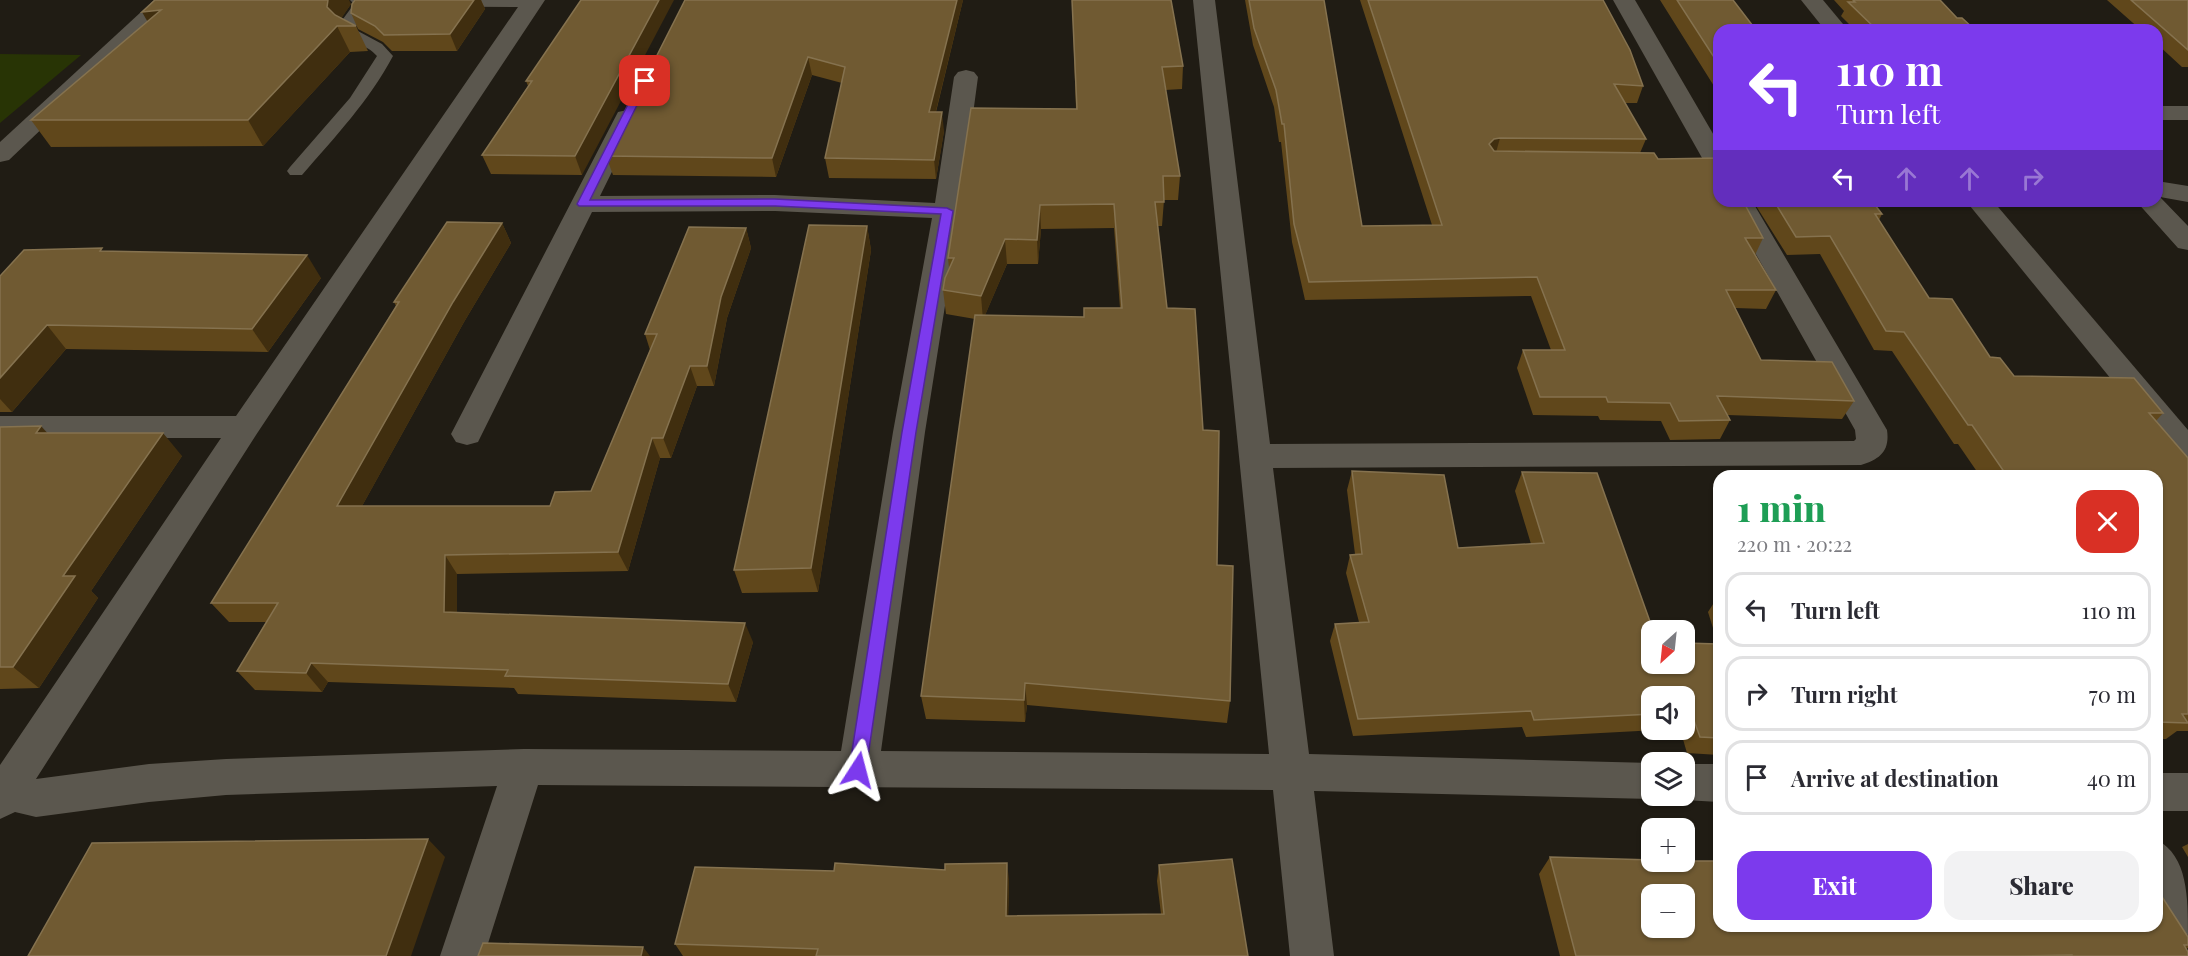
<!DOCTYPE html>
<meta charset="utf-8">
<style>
:root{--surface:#fff;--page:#f2f2f3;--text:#2b2b33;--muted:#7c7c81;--line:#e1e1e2;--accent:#7c3aed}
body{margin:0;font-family:"Playfair Display",serif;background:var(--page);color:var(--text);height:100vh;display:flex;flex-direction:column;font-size:22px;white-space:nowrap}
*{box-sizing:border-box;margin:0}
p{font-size:20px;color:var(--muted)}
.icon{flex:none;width:33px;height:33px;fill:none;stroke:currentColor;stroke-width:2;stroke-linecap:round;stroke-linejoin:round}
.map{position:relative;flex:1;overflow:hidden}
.panel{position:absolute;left:1713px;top:470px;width:450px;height:462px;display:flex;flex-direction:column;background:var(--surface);border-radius:18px;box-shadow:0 2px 4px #0004}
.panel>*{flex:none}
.guide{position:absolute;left:1713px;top:24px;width:450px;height:183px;border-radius:18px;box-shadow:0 2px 4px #0004;background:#7c3aed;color:#fff;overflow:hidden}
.needle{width:39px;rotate:207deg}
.buttons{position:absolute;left:1641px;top:620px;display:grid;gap:12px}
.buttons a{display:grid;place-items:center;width:54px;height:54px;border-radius:12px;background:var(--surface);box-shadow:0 2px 4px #0004;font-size:30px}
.pin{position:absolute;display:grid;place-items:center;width:51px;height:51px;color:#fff;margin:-26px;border-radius:12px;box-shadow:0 3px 9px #0006}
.me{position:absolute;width:66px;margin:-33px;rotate:9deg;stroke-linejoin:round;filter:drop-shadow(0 0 4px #0008)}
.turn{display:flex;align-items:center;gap:21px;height:126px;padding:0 24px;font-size:27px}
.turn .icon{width:78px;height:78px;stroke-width:2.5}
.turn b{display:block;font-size:42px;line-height:51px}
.lanes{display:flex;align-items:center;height:57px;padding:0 24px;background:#0003;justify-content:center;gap:30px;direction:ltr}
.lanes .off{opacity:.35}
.round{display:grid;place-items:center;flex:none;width:63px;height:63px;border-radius:18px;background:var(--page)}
.headline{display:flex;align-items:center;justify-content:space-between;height:102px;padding:0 24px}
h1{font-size:36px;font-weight:800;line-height:45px;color:#1e9e55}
.cta{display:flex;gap:12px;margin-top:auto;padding:12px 24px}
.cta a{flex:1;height:69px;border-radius:18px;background:var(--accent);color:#fff;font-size:24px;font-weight:800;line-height:69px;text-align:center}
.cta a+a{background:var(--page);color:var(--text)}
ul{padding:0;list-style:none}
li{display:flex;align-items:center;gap:18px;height:75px;margin:0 12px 9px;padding:0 12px;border:3px solid var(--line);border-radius:18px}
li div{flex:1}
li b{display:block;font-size:22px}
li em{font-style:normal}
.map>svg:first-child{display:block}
</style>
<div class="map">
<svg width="2188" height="956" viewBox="0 0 2188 956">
<rect width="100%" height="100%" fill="#201c14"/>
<path fill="#283405" d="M0 54 81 55 0 123Z"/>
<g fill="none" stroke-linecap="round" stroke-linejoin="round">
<path fill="#5b574e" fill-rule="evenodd" d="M357 0H372L357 19 356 30 382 44 393 56C369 101 335 137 302 175H290L287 171 290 167 350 98 377 56C367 44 350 44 341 31L343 19Z"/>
<g fill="#5b574e" fill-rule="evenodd">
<path d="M154 0H177L9 160 0 162V142Z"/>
<path d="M350 0H545L256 435 36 779 149 764 226 759 524 749 841 751 893 432 932 218 775 211 592 212 478 442 467 445 456 442 451 434 618 112 627 110 636 112 639 117 600 196 775 195 935 203 954 77 958 72 966 70 974 72 978 77 960 211 925 432 881 751 1269 754 1193 0H1215L1270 444 1854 441 1856 439 1855 430 1726 201H1752L1887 430C1890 451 1880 459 1861 465L1273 468 1309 754 1652 763V795H1664L1652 799 1314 791 1334 956H1290L1273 790 538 785 484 956H440L497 786 226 795 149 802 36 817 15 812 0 819V765L221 438H0V416H236L518 7 361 6 354 4Z"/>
<path d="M1613 0H1635L1719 144V173L1710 170 1706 165Z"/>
<path d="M1801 0H1823L1848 30H1825Z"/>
<rect x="2157" y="106" width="31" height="14"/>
<path d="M2157 181 2188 186V202L2160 197 2188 226V250L2178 248 2136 201H2157Z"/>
<path d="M1966 201H1993L2188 430V464L2177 460Z"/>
<path d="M1684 764H1719V802L1684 800 1670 795H1684Z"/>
<rect x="2157" y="773" width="31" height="38"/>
<path d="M2157 840C2188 856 2188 898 2188 935 2148 918 2157 876 2157 840Z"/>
</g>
</g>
<g fill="#60471b" fill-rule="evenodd">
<path d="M355 0H481L485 9 457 51H392L383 42 358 29 351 13Z"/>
<path d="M581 0 582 175 491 174 482 155 528 86 526 81Z"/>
<path d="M685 0H963L936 112 944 131 936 179 829 178 825 158 842 83 812 75 776 177 613 175 606 156Z"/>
<path d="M1072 0H1171L1183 66 1182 89 1165 90 1180 176 1178 200H1164L1162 226H1158L1167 308 1203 430 1230 701 1227 723 1027 705 1025 722 926 719 921 696 975 319 946 314 943 290 949 268 948 258 1076 109ZM1114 228 1120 308 1084 317 985 315 1007 264H1038L1041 229Z"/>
<path d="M1245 0H1324L1362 226 1432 225 1360 0H1603L1643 86 1637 103H1625L1646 139 1640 153 1658 159 1719 201 1763 238 1755 255 1776 290 1766 309 1735 308 1761 360 1854 401 1842 419 1727 415 1730 420 1720 439 1670 440 1661 421 1600 420 1598 416 1533 415 1517 368 1523 350H1551L1531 296 1305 300 1292 242 1281 142H1279L1274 107 1253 45Z"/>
<path d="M1660 0H1733L1719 30V94Z"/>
<path d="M1834 0H1940L1957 18 1975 30H1855L1841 16 1844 11Z"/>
<path d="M2107 0H2188V67H2182L2157 44V30H2141Z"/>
<path d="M351 4 341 18 356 26 368 51 350 52 263 146 51 147 31 120Z"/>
<path d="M1753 201H1872L1882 214 1879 220 1929 298 1990 357 2014 376 2163 413 2156 421 2188 458V731H2177L2166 739H2157V476H1980L1958 444H1954L1892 351 1874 350 1820 254 1787 255Z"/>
<path d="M502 223 511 243 464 322 362 506H550L591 491 650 350 645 334 746 228 751 248 727 318 714 386H697L671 458H660L628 571 457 574V612L753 642 736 702 518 694 514 688 328 682 322 692 255 690 237 671 266 622H229L211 603 396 306 394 302Z"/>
<path d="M867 226 871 250 818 592 742 593 734 570Z"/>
<path d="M105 251 321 278 268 352 66 349 12 412H0V276Z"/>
<path d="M0 427 48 433 182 456 91 591 98 598 39 688 0 689Z"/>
<path d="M1352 471 1458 548 1531 544 1515 491 1522 472 1652 663 1718 644 1708 612 1719 595V755L1687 753 1680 729H1684V696H1652V729H1676L1526 737 1522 727 1353 736 1330 641 1335 624 1359 622 1346 573 1350 555 1355 554 1347 490Z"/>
<path d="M2188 844V857L2182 847Z"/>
<path d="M1550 857 2188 937V948L2186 949 2188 956H1560L1539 874Z"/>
<path d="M1159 865 1248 956H683L675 944 834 871 1009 879 1008 916 1161 914 1157 881Z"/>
</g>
<g fill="#402e0f">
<path d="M328 0H349L351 4 341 19 337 26 350 52 263 146 248 120 327 7Z"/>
<path d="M474 0H481L485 9 457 51 450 34Z"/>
<path d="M659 0H674L582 175 575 156Z"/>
<path d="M957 0H963L931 131 929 112Z"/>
<path d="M161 10 157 38 142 12Z"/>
<path d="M808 57 812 75 776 177 772 158Z"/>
<path d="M942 112 944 131 936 179 934 160Z"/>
<path d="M1500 138 1495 156 1489 144 1494 139Z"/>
<path d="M1040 205 1041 229 1038 264 1037 240Z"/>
<path d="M502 223 511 243 464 322 351 526 337 506 453 302Z"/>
<path d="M867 226 871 250 818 592 811 568Z"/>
<path d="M746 228 751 248 727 318 714 386 707 366 721 297Z"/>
<path d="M1005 239 1007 264 983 320 981 296Z"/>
<path d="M307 255 321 278 268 352 252 329Z"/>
<path d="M47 325 66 349 12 412 0 399V378Z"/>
<path d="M690 366 697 386 671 458 663 438Z"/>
<path d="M41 426 62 449 36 433Z"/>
<path d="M163 433 182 456 91 591 98 598 39 688 13 667 63 576Z"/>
<path d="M652 438 660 458 628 571 618 552Z"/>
<path d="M445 555 457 574V631L444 612Z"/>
<path d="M745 623 753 642 736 702 728 684Z"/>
<path d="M311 663 328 682 322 692 306 673Z"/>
<path d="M1025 683 1027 705 1025 722 1024 700Z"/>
<path d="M428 839 445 857 411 956H386Z"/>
<path d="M1007 863 1009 879 1008 931 1006 916Z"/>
<path d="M643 947 650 956H641Z"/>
</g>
<g fill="#705a32" stroke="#85724f" stroke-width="1.5" fill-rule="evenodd">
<path d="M155 0H328L327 7 335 15 356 26H337L248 120H31L161 10 142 12Z"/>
<path d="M355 0H474L450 34 384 35 375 26 351 13 352 4Z"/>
<path d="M581 0H659L575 156 482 155 532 81H526Z"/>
<path d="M685 0H957L929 112H942L934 160 825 158 845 67 808 57 772 158 606 156Z"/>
<path d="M1072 0H1171L1183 66 1162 67 1180 176H1163L1164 202H1155L1167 308 1195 309 1203 430 1219 431 1217 565 1233 566 1230 701 1025 683 1024 700 921 696 975 315 1084 317V308H1122L1114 204 1040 205 1037 240 1005 239 981 296 943 290 945 278 954 258H948L971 108 1077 109Z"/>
<path d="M1249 0H1324L1362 226 1442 225 1368 0H1603L1630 50 1643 86 1614 84 1646 139 1500 138 1494 139 1489 144 1494 151 1654 153 1658 159 1719 158V201H1743L1763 238H1745L1776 290H1726L1761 360 1832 362 1854 401 1717 396 1730 420 1679 421 1670 403 1608 402 1606 397H1540L1523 350H1565L1537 277 1309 282 1294 224 1284 124H1282L1276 90 1254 28Z"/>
<path d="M1677 0H1733L1756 30H1719V65Z"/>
<path d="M1853 0H1940L1957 18H1962L1975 30H1877L1848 2H1855Z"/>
<path d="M2131 0H2188V50Z"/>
<path d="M1774 201H1872L1882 214H1875L1929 298 1952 299 1990 357 2000 358 2014 376 2134 378 2163 413H2149L2188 458V714H2182L2188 723 2157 722V476H2007L1972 425H1968L1904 332 1886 331 1830 236 1796 237Z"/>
<path d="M447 222 502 223 453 302 337 506H550L555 492 591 491 657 334H645L689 227 746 228 721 297 707 366H690L663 438H652L618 552 445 555 444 612 745 623 728 684 505 676 508 670 311 663 306 673 237 671 278 603H211L399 302H394Z"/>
<path d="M809 225 867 226 811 568 734 570Z"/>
<path d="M102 248 100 251 307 255 252 329 47 325 0 378V276L24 250Z"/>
<path d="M41 426 36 433H163L63 576H75L13 667H0V427Z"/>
<path d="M1352 471 1444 475 1458 548 1544 543 1522 472 1597 473 1653 630H1652V663H1684V643L1719 644V738L1700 737 1691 712H1684V696H1652V714L1534 720 1531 711 1358 719 1335 624 1369 622 1350 555 1362 554Z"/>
<path d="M428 839 386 956H28L92 843Z"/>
<path d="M1550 857 1652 860V861H1719V926H2157V889L2188 937V945H2184L2188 952V956H2072V955L2018 956H1576ZM1652 894H1684V927H1652Z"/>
<path d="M1232 859 1248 956H816L818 949 675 944 695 867 834 871 835 863 945 870V864L1007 863 1006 916 1164 914 1159 865Z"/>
<path d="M483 943 643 947 641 956H478Z"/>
</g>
<path fill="#7c3aed" stroke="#51269a" stroke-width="1.5" d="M641 79 649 81 590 200 775 199 947 208 953 211 916 432 866 770 863 776 858 778 852 776 849 770 902 432 941 214 775 206H579L577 204Z"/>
</svg>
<div class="buttons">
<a><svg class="needle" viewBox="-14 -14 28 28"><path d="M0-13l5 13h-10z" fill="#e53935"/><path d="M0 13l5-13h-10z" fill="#7c7c81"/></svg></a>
<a><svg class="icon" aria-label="sound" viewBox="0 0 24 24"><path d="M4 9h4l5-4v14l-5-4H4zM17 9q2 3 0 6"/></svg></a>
<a><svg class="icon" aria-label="layers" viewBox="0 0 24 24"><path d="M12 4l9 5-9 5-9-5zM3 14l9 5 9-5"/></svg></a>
<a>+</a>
<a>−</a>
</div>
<div class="pin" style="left:645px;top:81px;background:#d93025"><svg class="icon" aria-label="arrive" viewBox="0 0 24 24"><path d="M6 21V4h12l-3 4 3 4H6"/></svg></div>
<svg class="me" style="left:858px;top:770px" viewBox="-20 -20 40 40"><path d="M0-17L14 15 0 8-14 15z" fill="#7c3aed" stroke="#fff" stroke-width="4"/></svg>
<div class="guide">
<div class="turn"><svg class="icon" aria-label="left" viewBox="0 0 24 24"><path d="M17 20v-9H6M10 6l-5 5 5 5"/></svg><div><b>110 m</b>Turn left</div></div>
<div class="lanes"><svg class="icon" aria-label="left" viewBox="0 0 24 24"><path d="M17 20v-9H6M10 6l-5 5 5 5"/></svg><svg class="icon off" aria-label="ahead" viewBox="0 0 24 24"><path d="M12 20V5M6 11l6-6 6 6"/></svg><svg class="icon off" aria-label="ahead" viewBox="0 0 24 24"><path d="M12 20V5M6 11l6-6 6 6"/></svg><svg class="icon off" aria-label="right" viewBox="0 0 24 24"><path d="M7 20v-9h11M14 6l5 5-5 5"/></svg></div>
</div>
<section class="panel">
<div class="headline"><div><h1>1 min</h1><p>220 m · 20:22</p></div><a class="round" style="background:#d93025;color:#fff"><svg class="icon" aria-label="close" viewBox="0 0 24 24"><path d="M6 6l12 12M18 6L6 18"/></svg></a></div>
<ul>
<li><svg class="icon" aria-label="left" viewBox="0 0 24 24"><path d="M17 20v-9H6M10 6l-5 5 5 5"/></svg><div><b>Turn left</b></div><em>110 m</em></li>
<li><svg class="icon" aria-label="right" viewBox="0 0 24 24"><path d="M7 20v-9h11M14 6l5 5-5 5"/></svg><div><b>Turn right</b></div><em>70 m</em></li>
<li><svg class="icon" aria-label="arrive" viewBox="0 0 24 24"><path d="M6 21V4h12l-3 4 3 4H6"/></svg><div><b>Arrive at destination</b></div><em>40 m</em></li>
</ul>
<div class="cta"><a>Exit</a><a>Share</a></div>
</section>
</div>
